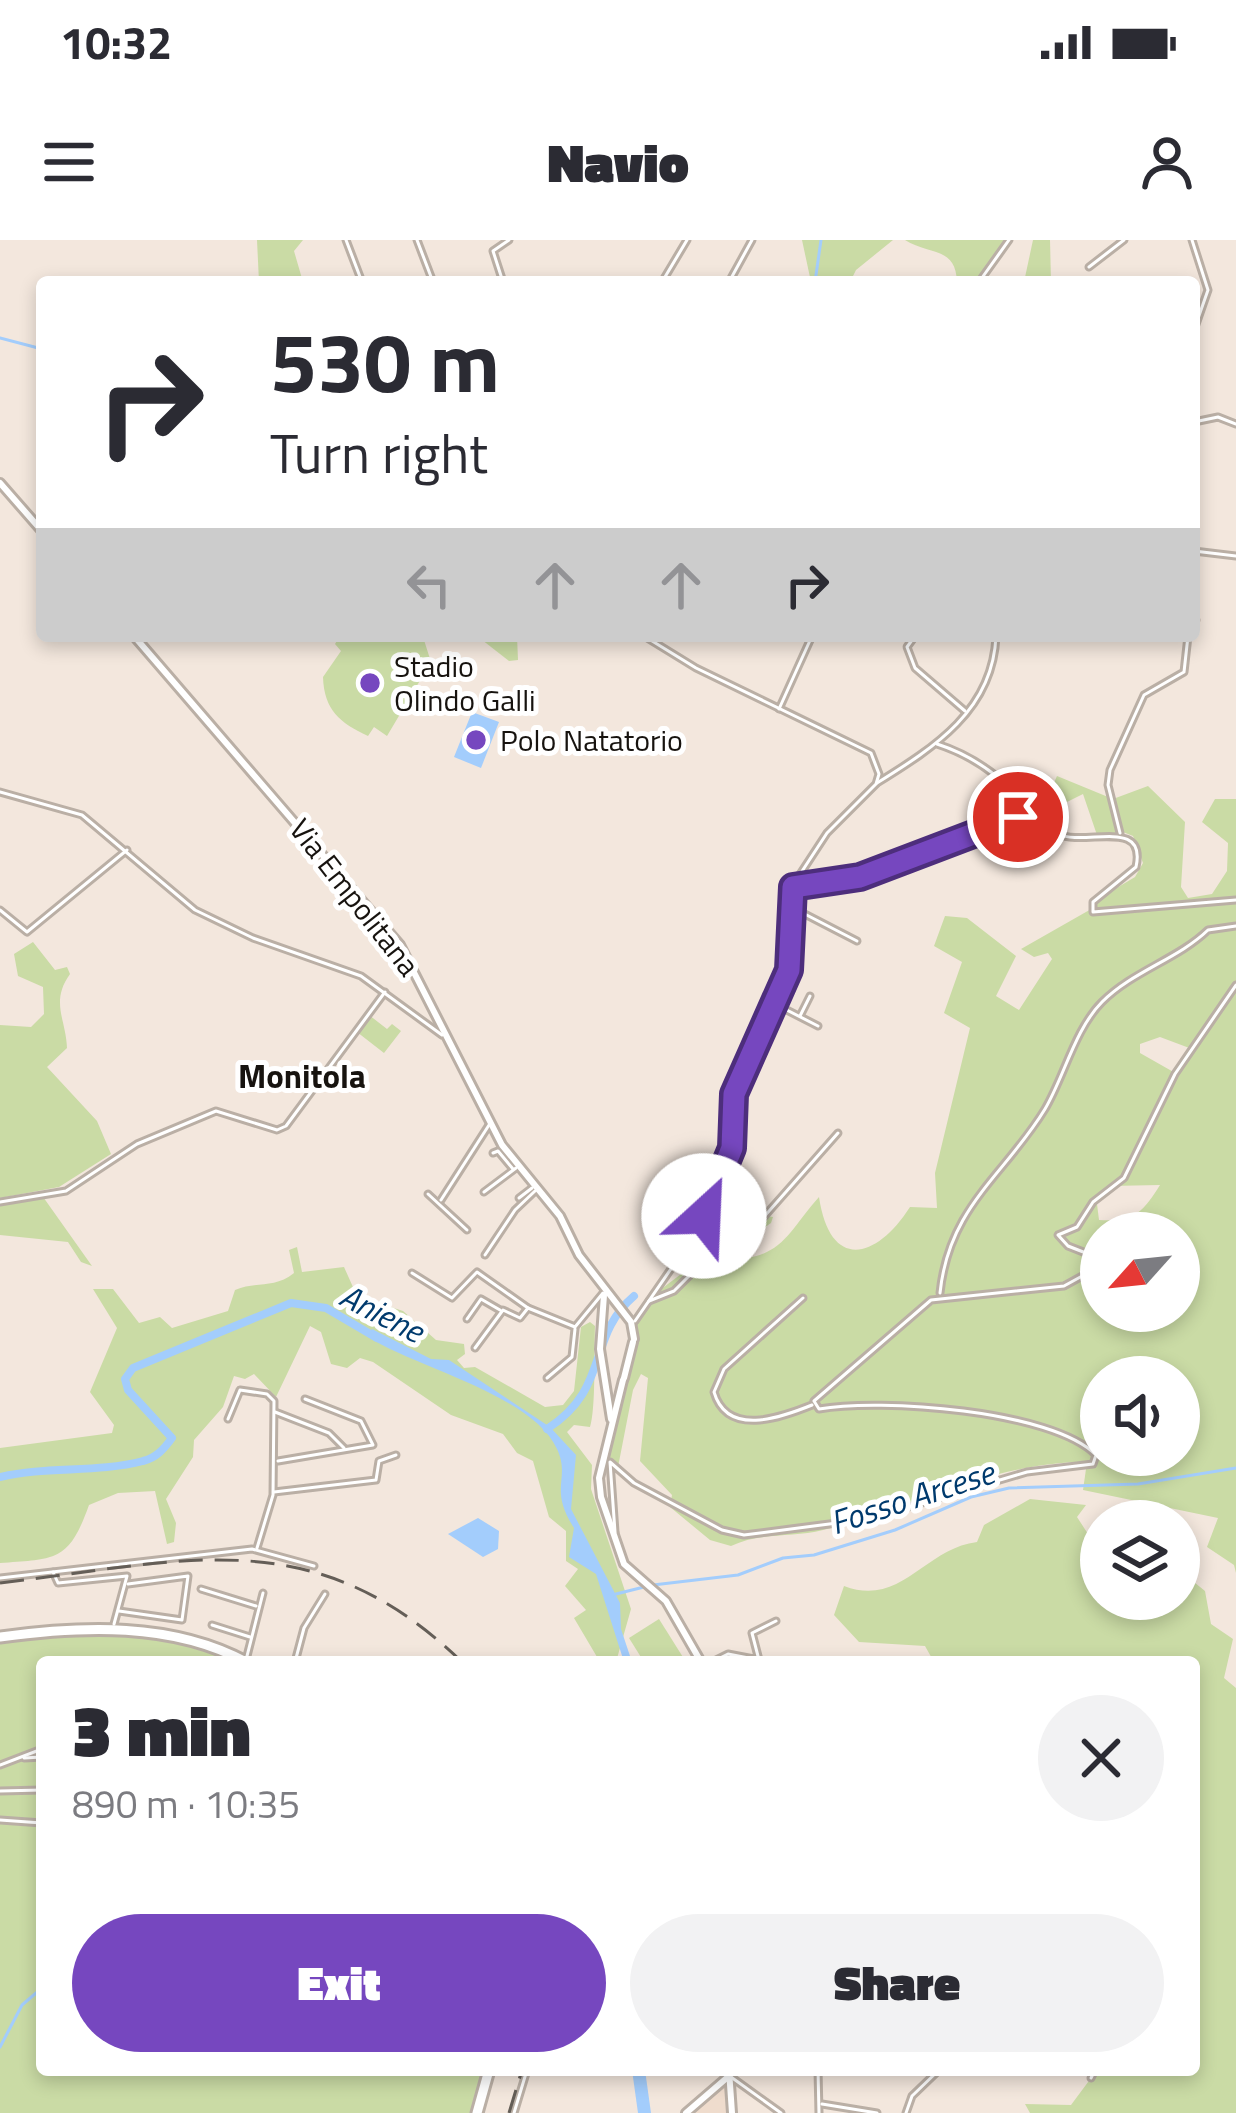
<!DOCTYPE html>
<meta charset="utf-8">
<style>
:root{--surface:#fff;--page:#f2f2f3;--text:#2b2b33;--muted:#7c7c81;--accent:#7647bf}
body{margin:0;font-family:"Titillium Web",sans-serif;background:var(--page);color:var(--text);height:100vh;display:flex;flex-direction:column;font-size:45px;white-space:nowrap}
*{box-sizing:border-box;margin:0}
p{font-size:39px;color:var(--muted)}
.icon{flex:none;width:66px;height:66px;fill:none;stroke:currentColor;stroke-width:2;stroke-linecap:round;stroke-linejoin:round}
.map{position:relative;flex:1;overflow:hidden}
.side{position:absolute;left:36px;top:1416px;width:1164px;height:420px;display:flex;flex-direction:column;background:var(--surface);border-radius:12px;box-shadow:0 6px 18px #0003}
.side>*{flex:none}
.banner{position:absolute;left:36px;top:36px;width:1164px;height:366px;border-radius:12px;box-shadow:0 6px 18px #0003;background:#fff;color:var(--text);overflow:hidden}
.needle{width:78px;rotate:243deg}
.tools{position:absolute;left:1080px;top:972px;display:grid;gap:24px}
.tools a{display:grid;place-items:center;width:120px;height:120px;border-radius:50%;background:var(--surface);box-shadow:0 6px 18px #0003;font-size:60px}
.pin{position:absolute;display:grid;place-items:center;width:102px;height:102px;color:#fff;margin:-51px;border:6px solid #fff;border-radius:50%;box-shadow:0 3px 12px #0007}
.me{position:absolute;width:132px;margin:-66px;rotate:25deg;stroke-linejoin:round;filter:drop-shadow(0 0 9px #0008)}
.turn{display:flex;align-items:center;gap:42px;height:252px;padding:0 36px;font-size:54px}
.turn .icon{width:156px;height:156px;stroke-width:2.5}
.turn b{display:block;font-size:84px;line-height:102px}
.lanes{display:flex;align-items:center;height:114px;padding:0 36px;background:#0003;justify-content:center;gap:60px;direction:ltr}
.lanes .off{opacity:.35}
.round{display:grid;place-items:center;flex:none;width:126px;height:126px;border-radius:63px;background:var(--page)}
.head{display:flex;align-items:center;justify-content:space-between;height:204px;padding:0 36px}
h1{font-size:72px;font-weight:800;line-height:90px}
.cta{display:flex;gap:24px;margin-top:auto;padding:24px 36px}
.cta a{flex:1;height:138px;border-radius:72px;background:var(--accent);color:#fff;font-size:48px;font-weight:800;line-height:138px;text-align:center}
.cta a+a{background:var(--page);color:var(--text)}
.status{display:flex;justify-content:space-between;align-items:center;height:84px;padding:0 60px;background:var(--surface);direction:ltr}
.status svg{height:33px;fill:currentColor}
header{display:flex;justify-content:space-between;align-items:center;height:156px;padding:0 36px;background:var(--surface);font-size:54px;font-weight:800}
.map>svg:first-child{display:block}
</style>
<div class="status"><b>10:32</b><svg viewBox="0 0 49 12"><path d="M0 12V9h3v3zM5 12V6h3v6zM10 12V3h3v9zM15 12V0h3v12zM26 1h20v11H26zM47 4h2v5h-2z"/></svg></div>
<header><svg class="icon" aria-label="menu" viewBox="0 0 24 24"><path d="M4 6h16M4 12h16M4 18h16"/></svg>Navio<svg class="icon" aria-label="person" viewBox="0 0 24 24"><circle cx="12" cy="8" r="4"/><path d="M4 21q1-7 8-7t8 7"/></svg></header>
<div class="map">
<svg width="1236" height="1873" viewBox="0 0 1236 1873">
<rect width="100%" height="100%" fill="#f3e7dd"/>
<path fill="#efdccd" d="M721 1843 728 1844 730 1873H691Z"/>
<g fill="#cadba5" fill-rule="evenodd">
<path d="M257 0H303L294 11 303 42H259Z"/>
<path d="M802 0H893L856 30 850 42H811Z"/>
<path d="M905 0H1006L975 42H957C956 6 928 15 905 0Z"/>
<path d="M1033 0H1050L1051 42H1024Z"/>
<path d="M340 396 424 400 431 422 387 496 374 487 368 496C340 483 324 470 323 437L341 411 335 404Z"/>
<path d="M477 396H517L518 420 509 421Z"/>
<path d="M1057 536 1113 559 1148 546 1185 582 1181 647 1188 658 1212 654 1227 631 1228 603 1202 582 1215 559H1236V1333L1234 1325 1207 1307 1218 1278 1083 1250 1087 1222C997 1221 908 1269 823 1290 792 1298 760 1292 731 1306L710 1300 670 1267 672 1255 640 1221 648 1138 641 1134 633 1150 618 1227 607 1216 637 1084 660 1050 759 975 773 977 771 983 729 1012 726 1020C783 1019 786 994 819 957 830 1031 876 1020 910 967L937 968 935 933 970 788 944 773 962 722 934 706 945 676 967 678 1016 716 996 756 1019 770 1052 719 1048 713 1034 717 1021 709 1093 668 1095 661 1135 637 1143 623 1133 596 1123 592 1098 598 1083 554 1057 567 1048 556ZM1160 797 1192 809 1177 834 1140 813V804ZM1160 945C1142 974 1133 982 1099 980L1096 956 1110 946ZM1101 993H1179V1071H1101ZM1101 1137H1179V1215H1101Z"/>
<path d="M33 702 55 730 67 727 70 734C50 762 66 779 67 808L47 827 97 881 111 914 59 947 0 958V785L31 787 44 774 43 747 18 736 14 714Z"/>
<path d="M369 775 387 789 392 784 401 791 384 813 357 792Z"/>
<path d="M41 954 92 1026 81 1022 68 1002 0 995V964Z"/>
<path d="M297 1007 302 1032 344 1027 357 1056 403 1071 436 1100 464 1104 465 1114 457 1120 464 1128 475 1127 545 1167 563 1165 574 1151 581 1087 590 1082 595 1086C594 1109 596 1169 590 1187L574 1185 567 1192 592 1225 591 1249 631 1369 616 1422H600L574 1378 586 1370 565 1346 578 1329 566 1321V1291L549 1277 533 1221 517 1213 503 1194 451 1175 373 1122 360 1118 347 1128 331 1124 321 1092 310 1086 276 1157 254 1134 245 1139 234 1136 223 1167 194 1200 193 1217 166 1259 176 1283 174 1302 167 1304 155 1251 118 1253 89 1265C69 1321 57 1319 0 1323V1208L112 1193 114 1185 90 1152 117 1088 93 1049H113L139 1083 160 1077 172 1088 228 1071 235 1050C257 1041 274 1049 294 1033L289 1010Z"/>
<path d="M1030 1259 1086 1265 1077 1277 1101 1314V1359H1179V1330L1205 1351 1211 1384 1233 1399 1224 1438 1236 1448V1873H1030L1025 1864 1071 1865 1097 1830H1194V1422H934L925 1406 859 1402 834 1375 844 1346C901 1368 925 1308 977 1302L984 1285Z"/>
<path d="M659 1379 686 1422H644L629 1398Z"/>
<path d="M78 1395 186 1399 238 1422H42V1830H483L474 1873H0V1400Z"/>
</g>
<g fill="#a3cdfc">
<path d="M472 472 499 482 481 528 454 517Z"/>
<path d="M372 1089 431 1119 449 1120 550 1187 576 1215 571 1269 620 1363 621 1389 632 1422H624L596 1334 569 1317 574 1288C548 1248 571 1239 557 1209 533 1155 417 1128 368 1097Z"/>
<path d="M478 1278 499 1291 498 1309 483 1317 448 1294Z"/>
<path d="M632 1830H645L651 1873H638Z"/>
</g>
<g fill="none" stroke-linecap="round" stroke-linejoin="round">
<g stroke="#a3cdfc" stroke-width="3">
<path d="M815 42 821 0"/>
<path d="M0 98 42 109"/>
<path d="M42 120 38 130 42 140"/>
<path d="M653 1345 738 1335 783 1318 814 1315 895 1290 971 1257 1009 1248 1138 1244 1236 1228"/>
<path d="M612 1355 644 1347"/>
<path d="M0 1807 22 1765 42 1748"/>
</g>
<g stroke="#a3cdfc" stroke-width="8">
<path d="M547 1189C611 1148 586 1097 634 1056"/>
<path d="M0 1237C47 1226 97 1233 143 1221 156 1218 164 1209 172 1198L128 1150 125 1139 133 1128 291 1063 326 1068 377 1098"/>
</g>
<defs>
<g id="street">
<path d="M346 0 362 42"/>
<path d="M417 0 433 42"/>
<path d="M1192 0 1208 50 1194 90"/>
<path d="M1089 27 1124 0"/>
<path d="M503 42 493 11 509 0"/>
<path d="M662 42 687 0"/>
<path d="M729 42 752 0"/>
<path d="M979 42 1009 0"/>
<path d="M1194 182 1218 177 1236 184"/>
<path d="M1194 311 1236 316"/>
<path d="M1194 385 1196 380"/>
<path d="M915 396 907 407 915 428 965 471"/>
<path d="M779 469 812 396"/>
<path d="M937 504C968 514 995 532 1017 555 1030 567 1042 587 1058 594 1085 607 1147 577 1136 627L1093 662V672L1236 660"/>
<path d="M877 543C935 507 993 470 996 396"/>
<path d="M0 552 82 575 195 670 253 698 361 736 442 795"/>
<path d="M1120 593 1108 545 1110 530 1144 455 1184 432 1188 396"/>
<path d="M793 647 860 637 1013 578 1050 591"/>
<path d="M795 669 857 701"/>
<path d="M0 670 27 692 127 610"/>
<path d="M777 765 818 786"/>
<path d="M800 776 810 756"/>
<path d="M493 913 498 911 513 929"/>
<path d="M484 952 516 928"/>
<path d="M428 954 467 990"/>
<path d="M519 958 532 948"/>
<path d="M441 960 489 885"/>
<path d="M0 962 66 951 137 904 216 871 277 890 286 886 385 752"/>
<path d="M485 1015 515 970 535 951"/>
<path d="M412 1033 452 1058 477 1032 528 1068"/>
<path d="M940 1053C949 966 1005 935 1045 869 1064 837 1075 789 1102 762 1133 731 1178 719 1208 690L1236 686"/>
<path d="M803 1058 724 1129 714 1152C727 1197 780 1178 812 1165"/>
<path d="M649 1061 674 1051 701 1024 755 987 838 893"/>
<path d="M467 1079 481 1059 500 1070"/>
<path d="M635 1081 684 1010 726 932 734 896 733 855 790 725 793 645 827 593 876 544 879 534 871 513 696 428 644 396"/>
<path d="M475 1108 503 1070 520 1078 528 1068 575 1087 603 1053"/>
<path d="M547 1138 572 1117 575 1089"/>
<path d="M275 1172 329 1193 344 1208"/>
<path d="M228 1179 240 1150 267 1154 274 1161 273 1255 257 1308"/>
<path d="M278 1221 373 1205 361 1181 305 1159"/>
<path d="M274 1252 376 1240 379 1221 396 1215"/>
<path d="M615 1292 610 1222 634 1243 722 1290 744 1295 868 1279 1027 1232 1093 1224 1096 1215C1052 1170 879 1158 819 1169L814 1161 931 1060 1064 1046 1084 1035 1096 1017 1068 1006 1058 995 1077 987 1093 962 1124 938 1175 834 1236 745"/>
<path d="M53 1332 58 1343 127 1336 114 1384"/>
<path d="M0 1338 252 1309 314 1326"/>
<path d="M201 1349 256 1366"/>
<path d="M119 1371 182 1380 188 1336 128 1344"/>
<path d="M212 1385 250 1397"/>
<path d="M246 1420 263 1353"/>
<path d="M295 1422 304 1388 325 1354"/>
<path d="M712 1422 728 1414 759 1420 752 1393 776 1381"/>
<path d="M24 1518 42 1517"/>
<path d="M0 1525 42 1509"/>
<path d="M0 1551 42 1550"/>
<path d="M0 1580 42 1583"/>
<path d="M818 1830 819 1873"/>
<path d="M731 1837 781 1873"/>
<path d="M1091 1838 1095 1830"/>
<path d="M822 1864 877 1873"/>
<path d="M514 1873 527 1830"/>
<path d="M906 1873 912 1856 939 1830"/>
</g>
<g id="secondary">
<path d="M0 243 42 291"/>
<path d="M134 396 400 705 502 905 560 976 579 1015 631 1082 634 1099"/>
<path d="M604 1055 600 1109 611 1179"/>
<path d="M624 1138 633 1102"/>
<path d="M623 1140 599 1238 601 1257 624 1324 666 1361 701 1422"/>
<path d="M729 1830 732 1873"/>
<path d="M686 1873 729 1836"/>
</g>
<g id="primary">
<path d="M0 1397C82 1386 172 1382 246 1422"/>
<path d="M477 1873 489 1830"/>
</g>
</defs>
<use href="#street" stroke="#baafa5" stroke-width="9"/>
<use href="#secondary" stroke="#baafa5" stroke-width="12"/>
<use href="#primary" stroke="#baafa5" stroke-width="15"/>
<use href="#street" stroke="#fff" stroke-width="3"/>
<use href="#secondary" stroke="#fff" stroke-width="6"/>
<use href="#primary" stroke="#fff" stroke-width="9"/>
<g stroke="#645e57" stroke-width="3" stroke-dasharray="24 12" stroke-linecap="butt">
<path d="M0 1343C182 1322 313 1278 462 1422"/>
<path d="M509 1873 522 1830"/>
</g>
</g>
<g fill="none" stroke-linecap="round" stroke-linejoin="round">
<defs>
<path id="route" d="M704 976 732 908 734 854 789 730 793 647 860 637 1018 577"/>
</defs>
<use href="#route" stroke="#4d2e7c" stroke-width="30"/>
<use href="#route" stroke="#7647bf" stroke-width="21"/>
</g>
<g fill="#7647bf" stroke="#fff" stroke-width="4.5">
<circle cx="370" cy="443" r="12"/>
<circle cx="476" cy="500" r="12"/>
</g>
<g text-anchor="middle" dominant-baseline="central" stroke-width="10" stroke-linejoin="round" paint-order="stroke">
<g font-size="30" fill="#17130f" stroke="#fff" text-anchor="start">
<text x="394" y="426">Stadio<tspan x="394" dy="34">Olindo Galli</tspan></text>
<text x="500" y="500">Polo Natatorio</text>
</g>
<g font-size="30" fill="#17130f" stroke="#fff">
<text transform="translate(355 657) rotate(52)">Via Empolitana</text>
</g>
<g font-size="33" font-weight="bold" fill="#17130f" stroke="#fff">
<text x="302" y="836">Monitola</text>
</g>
<g font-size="33" font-style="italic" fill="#003a6d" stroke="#fff">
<text transform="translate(382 1073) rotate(27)">Aniene</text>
<text transform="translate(912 1257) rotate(-18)">Fosso Arcese</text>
</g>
</g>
</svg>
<div class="tools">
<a><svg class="needle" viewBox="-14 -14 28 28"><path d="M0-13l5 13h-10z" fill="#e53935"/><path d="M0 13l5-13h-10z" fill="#7c7c81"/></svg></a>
<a><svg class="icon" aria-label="sound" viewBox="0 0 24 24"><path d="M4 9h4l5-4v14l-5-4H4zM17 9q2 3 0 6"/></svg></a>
<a><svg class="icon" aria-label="layers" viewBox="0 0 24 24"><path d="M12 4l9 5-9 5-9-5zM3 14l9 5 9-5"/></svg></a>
</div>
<div class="pin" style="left:1018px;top:577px;background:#d93025"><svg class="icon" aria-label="arrive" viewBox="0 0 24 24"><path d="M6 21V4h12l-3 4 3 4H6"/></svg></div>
<svg class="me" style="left:704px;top:976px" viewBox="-20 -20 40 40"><circle r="19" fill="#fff"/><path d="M0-13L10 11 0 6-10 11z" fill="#7647bf"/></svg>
<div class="banner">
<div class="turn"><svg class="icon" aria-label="right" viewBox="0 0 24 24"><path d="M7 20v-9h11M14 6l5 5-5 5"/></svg><div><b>530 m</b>Turn right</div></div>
<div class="lanes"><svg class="icon off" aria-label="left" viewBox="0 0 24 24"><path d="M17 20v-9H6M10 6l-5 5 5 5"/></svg><svg class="icon off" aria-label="ahead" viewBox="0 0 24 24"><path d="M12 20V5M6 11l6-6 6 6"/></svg><svg class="icon off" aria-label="ahead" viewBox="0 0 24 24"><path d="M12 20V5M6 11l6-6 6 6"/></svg><svg class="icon" aria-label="right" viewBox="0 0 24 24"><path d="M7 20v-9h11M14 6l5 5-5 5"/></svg></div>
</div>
<section class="side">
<div class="head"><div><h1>3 min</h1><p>890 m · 10:35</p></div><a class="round"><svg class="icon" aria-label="close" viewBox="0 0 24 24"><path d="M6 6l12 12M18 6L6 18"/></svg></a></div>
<div class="cta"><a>Exit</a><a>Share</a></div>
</section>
</div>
